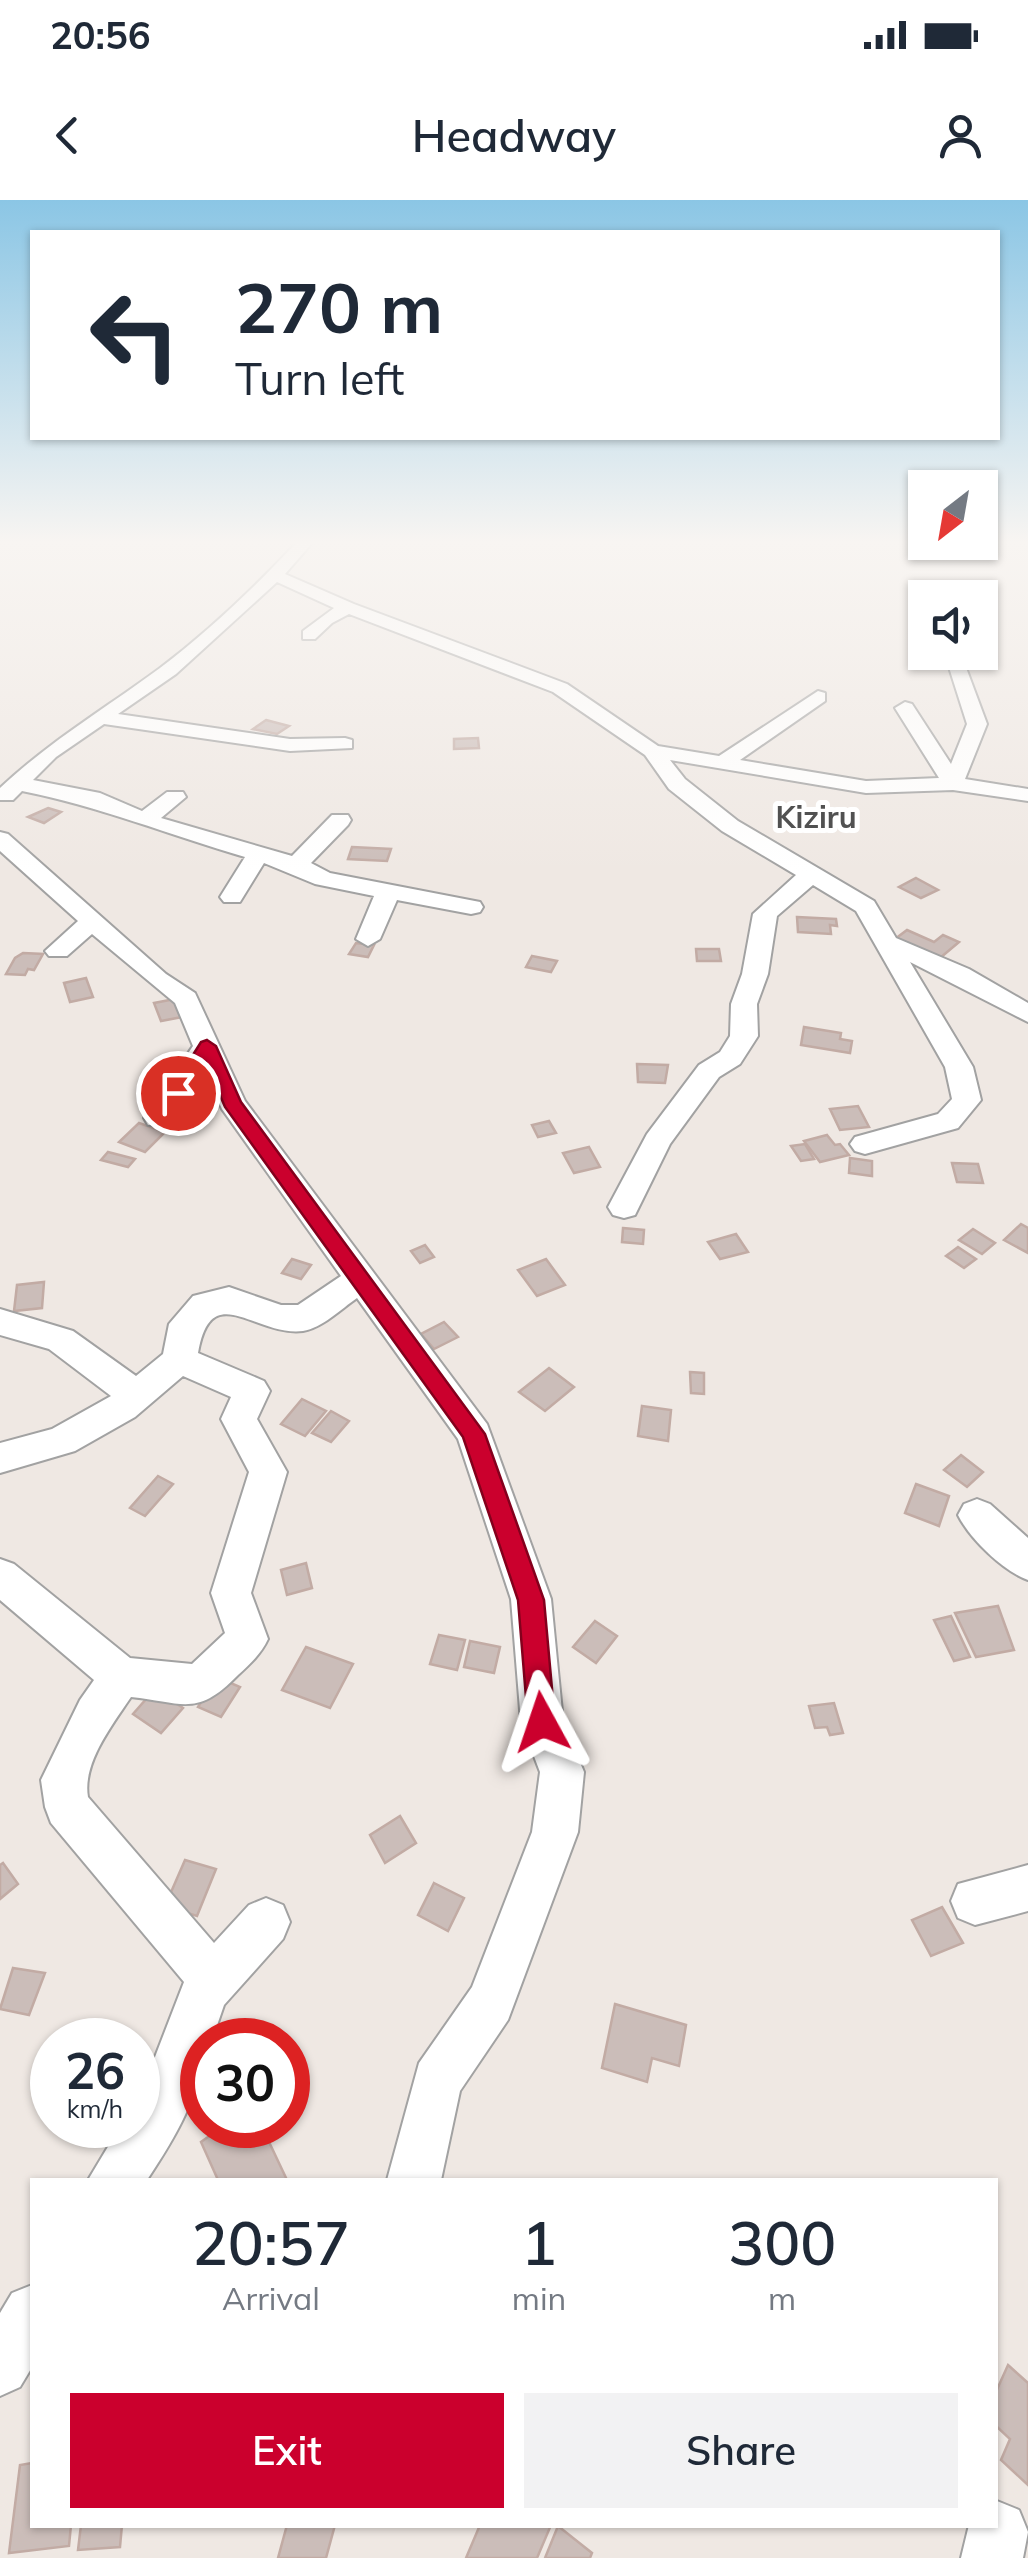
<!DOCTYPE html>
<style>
:root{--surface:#fff;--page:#f2f2f3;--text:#1f2937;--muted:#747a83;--accent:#cb002d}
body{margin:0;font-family:Mulish,sans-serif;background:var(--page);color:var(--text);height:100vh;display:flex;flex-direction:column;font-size:38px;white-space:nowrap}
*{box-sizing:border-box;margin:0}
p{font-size:32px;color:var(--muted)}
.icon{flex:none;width:55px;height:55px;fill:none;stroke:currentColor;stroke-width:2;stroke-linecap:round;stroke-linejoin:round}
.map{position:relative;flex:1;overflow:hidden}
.sheet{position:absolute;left:30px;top:1978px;width:968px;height:350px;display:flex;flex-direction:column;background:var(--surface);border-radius:0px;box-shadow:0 2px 8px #0004}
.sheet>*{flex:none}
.hud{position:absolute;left:30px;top:30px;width:970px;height:210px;border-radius:0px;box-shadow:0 2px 8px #0004;background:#fff;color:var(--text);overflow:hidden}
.needle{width:65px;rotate:211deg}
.buttons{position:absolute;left:908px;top:270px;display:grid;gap:20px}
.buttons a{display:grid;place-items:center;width:90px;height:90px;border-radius:0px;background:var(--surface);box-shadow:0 2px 8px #0004;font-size:50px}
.speed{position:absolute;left:30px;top:1818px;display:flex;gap:20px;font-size:50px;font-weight:700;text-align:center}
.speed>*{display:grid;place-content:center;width:130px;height:130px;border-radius:50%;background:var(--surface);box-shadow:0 2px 8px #0004;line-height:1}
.speed small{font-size:25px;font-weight:400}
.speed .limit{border:15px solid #d22;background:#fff;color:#111}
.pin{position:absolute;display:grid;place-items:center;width:85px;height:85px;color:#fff;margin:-42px;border:5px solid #fff;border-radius:50%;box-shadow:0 2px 10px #0007}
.me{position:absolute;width:110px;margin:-55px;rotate:355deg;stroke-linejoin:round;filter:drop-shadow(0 0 8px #0008)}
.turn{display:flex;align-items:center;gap:35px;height:210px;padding:0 40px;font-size:45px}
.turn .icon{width:130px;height:130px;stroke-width:2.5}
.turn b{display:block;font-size:70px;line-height:85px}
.eta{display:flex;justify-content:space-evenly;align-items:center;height:170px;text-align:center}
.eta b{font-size:60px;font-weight:600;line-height:70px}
.action{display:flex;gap:20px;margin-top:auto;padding:20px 40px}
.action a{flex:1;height:115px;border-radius:0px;background:var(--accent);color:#fff;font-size:40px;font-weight:600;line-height:115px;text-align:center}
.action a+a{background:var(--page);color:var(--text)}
.status{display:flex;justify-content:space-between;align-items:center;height:70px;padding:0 50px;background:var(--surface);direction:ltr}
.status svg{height:28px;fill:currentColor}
header{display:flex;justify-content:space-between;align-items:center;height:130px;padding:0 40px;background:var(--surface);font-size:45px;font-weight:600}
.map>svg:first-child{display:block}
</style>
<div class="status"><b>20:56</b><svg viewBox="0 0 49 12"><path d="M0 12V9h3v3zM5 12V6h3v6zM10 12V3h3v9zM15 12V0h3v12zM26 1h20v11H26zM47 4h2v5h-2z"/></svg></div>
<header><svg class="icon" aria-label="back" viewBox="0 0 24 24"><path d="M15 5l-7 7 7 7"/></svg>Headway<svg class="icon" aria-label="person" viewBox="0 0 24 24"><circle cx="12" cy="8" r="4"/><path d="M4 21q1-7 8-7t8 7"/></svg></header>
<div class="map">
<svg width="1028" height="2358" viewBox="0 0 1028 2358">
<rect width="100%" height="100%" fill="#efe8e3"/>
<g fill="#cbbdb9" stroke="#c2aba4" stroke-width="2.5">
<path d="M266 520 289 526 277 534 253 529Z"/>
<path d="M478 538 479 548 454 549V539Z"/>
<path d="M48 608 61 612 44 623 28 617Z"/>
<path d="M352 647 391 649 387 661 348 659Z"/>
<path d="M916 678 938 690 921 698 899 687Z"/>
<path d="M797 717 836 719 837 726 830 725 831 734 798 732Z"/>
<path d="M907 730 934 742 943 735 959 742 940 758 895 739Z"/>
<path d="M356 743 374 745 368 757 349 754Z"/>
<path d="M696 749H719L721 761H697Z"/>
<path d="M23 753 43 754 34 770 28 769 25 775 6 774 15 758Z"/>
<path d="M532 756 557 761 551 772 526 767Z"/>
<path d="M86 778 93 797 70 802 64 783Z"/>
<path d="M175 799 182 817 161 821 154 803Z"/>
<path d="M804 827 841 833 840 839 852 841 850 853 801 845Z"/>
<path d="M637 864 668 865 665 883 638 882Z"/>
<path d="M858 906 869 927 840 930 830 909Z"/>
<path d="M549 921 556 933 538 937 532 925Z"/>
<path d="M139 923 165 932 145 952 119 942Z"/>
<path d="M827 935 835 945 840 944 849 955 820 962 804 941Z"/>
<path d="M805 944 814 959 801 961 791 946Z"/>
<path d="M589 947 600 967 574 973 563 953Z"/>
<path d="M108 952 135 959 128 967 101 960Z"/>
<path d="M850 958 872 961V976L849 973Z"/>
<path d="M952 963 978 964 983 983 957 982Z"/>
<path d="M1021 1024 1028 1028V1053L1004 1040Z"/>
<path d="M623 1028 644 1030 643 1044 622 1042Z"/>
<path d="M973 1029 995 1043 982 1054 959 1040Z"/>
<path d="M736 1034 748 1052 720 1059 708 1042Z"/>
<path d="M425 1045 434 1057 420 1063 411 1051Z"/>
<path d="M958 1047 976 1059 964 1068 946 1056Z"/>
<path d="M292 1059 311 1065 301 1079 282 1073Z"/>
<path d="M546 1059 565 1085 537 1096 518 1070Z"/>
<path d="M44 1082 42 1108 14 1111 17 1085Z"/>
<path d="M444 1122 458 1137 434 1149 421 1134Z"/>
<path d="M549 1168 574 1187 545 1211 519 1192Z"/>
<path d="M690 1172 704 1173V1194L691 1193Z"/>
<path d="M302 1199 326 1211 305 1236 281 1224Z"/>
<path d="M642 1206 671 1210 668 1241 638 1236Z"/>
<path d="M331 1211 349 1221 331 1242 312 1233Z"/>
<path d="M961 1255 983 1272 967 1287 944 1270Z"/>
<path d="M158 1276 173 1284 145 1316 130 1308Z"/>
<path d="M916 1284 949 1296 939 1326 905 1313Z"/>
<path d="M306 1363 312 1388 287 1395 281 1370Z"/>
<path d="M998 1406 1014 1450 976 1457 955 1413Z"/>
<path d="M951 1416 970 1457 954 1461 934 1420Z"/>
<path d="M595 1421 617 1436 596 1463 573 1447Z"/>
<path d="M439 1435 465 1440 457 1470 430 1464Z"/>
<path d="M470 1441 500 1447 494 1473 464 1467Z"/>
<path d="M306 1447 353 1464 330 1508 282 1490Z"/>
<path d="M217 1477 240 1487 221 1517 198 1507Z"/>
<path d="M155 1489 183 1508 161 1533 133 1514Z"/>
<path d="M834 1503 843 1533 830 1535 827 1527 815 1528 809 1506Z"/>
<path d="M400 1616 416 1643 385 1663 370 1635Z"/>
<path d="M185 1660 216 1669 197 1716 165 1706Z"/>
<path d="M3 1663 18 1684 0 1699V1665Z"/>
<path d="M434 1683 464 1698 448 1731 418 1715Z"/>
<path d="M942 1707 963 1743 931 1756 912 1720Z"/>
<path d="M13 1768 45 1773 29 1815 0 1809Z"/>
<path d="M615 1804 686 1825 679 1866 652 1858 647 1882 602 1868Z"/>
<path d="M225 1925H261L287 1980H218L201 1942Z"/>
<path d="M1008 2165 1028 2183V2285L1001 2260 1010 2239 995 2225V2194Z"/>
<path d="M32 2263V2325H71L69 2346 9 2353 20 2265Z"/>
<path d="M81 2325H122L120 2347 78 2350Z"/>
<path d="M287 2325H335L326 2358H278Z"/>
<path d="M480 2325H551L537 2358H466Z"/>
<path d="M558 2326 592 2353 590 2358H545Z"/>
</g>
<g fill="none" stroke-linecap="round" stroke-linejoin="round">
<defs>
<g id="minor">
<path d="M297 342H313L285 374 354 404 567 484 658 546 719 556 818 491 825 493V501L740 560 866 581 939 578 895 508 905 502 912 504 951 564 967 524 947 461 956 455 962 457 987 524 965 579 1028 589V601L953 590 866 593 670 560 685 579 738 621 874 701 896 738 969 769 1028 803V822L910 762 973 867 981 900 958 928 865 954 855 951 850 944 855 937 938 914 952 899 945 867 856 711 813 685 777 716 768 774 757 804 758 836 740 864 719 877 670 944 635 1015 624 1018 613 1015 608 1007 647 934 699 865 720 852 730 836 731 804 742 774 753 714 796 675 722 631 669 589 645 555 553 492 349 414 332 423 315 439H303V431L334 408 277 382 176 474 118 514 290 539 345 538 352 540V548L290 551 104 524 56 557 33 580 100 593 142 611 167 592H183L186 597 161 618 292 656 332 615H348L351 620 348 625 311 663 330 673 480 702 483 707 480 712 471 714 397 700 380 739 368 746 356 739 374 696 315 684 264 663 240 702H224L220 697 245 657C170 635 98 606 22 591L13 600H0V588C50 541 106 508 160 468 209 431 256 386 297 342Z"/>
<path d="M0 632 8 634 166 774 195 793 245 901 487 1224 551 1399 563 1522 584 1572 578 1632 508 1820 460 1891 441 1980H387L419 1863 472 1787 532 1632 540 1572 521 1522 511 1399 458 1239 357 1098C341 1109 322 1128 303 1131 255 1137 211 1077 198 1153L264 1181 270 1191 257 1219 287 1272 251 1393 268 1439C261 1454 250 1464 238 1475 197 1517 185 1503 131 1497 113 1524 82 1563 88 1597L214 1743 249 1705 266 1698 283 1705 290 1722 283 1739 224 1805 212 1840H202C202 1895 176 1936 147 1980H88L121 1925H138V1901L184 1782 51 1623 45 1607 41 1580 80 1500 94 1480 0 1400V1359L14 1364 130 1458 192 1464 225 1433 211 1393 249 1272 221 1219 231 1197 183 1176 135 1217 75 1251 0 1273V1243L52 1229 111 1196 49 1149 0 1135V1109L73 1131 136 1176 163 1154 169 1124 193 1096 229 1087 281 1105H298L341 1076 222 909 204 871 168 925H148L144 918 193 846 175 803 92 734 67 756H49L45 751 78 721 0 651Z"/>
<path d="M977 1299 990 1304 1028 1338V1380C1003 1371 970 1339 958 1315L964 1304Z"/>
<path d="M1028 1665V1711L975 1725 958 1718 951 1701 958 1684Z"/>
<path d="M32 2085V2167L20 2187 0 2196V2113L12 2093Z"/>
<path d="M997 2301 1019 2310 1028 2332 1023 2358H961L969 2325H995Z"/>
</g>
</defs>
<use href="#minor" stroke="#a2a2a2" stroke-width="4"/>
<use href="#minor" fill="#fff" fill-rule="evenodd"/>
</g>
<linearGradient id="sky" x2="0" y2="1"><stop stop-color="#8bc6e5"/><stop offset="0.51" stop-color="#f8f5f2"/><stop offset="1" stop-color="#f8f5f2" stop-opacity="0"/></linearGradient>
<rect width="1028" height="672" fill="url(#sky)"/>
<path fill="#cb002d" stroke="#84001d" stroke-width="2.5" d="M207 840 216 846 241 902 485 1234 544 1400 555 1522 551 1531 542 1535 532 1531 528 1522 518 1400 463 1237 225 907 206 863 185 897H172L169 893 201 842Z"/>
<g text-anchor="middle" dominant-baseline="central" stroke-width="10" stroke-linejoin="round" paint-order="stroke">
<g font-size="30" font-weight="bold" fill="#515151" stroke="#fff">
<text x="816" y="617">Kiziru</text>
</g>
</g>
</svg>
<div class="buttons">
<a><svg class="needle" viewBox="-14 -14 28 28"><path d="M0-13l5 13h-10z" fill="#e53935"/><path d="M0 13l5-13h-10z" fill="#747a83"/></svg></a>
<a><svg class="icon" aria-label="sound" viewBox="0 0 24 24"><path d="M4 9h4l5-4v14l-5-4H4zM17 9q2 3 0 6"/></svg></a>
</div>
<div class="speed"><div>26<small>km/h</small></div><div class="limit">30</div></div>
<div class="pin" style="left:178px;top:893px;background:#d93025"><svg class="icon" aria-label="arrive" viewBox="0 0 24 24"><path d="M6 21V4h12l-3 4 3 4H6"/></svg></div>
<svg class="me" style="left:542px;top:1522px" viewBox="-20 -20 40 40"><path d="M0-17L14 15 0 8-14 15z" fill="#cb002d" stroke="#fff" stroke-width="4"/></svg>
<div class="hud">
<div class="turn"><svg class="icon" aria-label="left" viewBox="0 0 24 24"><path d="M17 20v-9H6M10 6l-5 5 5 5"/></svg><div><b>270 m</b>Turn left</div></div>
</div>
<section class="sheet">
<div class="eta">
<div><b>20:57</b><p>Arrival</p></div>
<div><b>1</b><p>min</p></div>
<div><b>300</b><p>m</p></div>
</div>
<div class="action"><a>Exit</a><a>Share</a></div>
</section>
</div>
